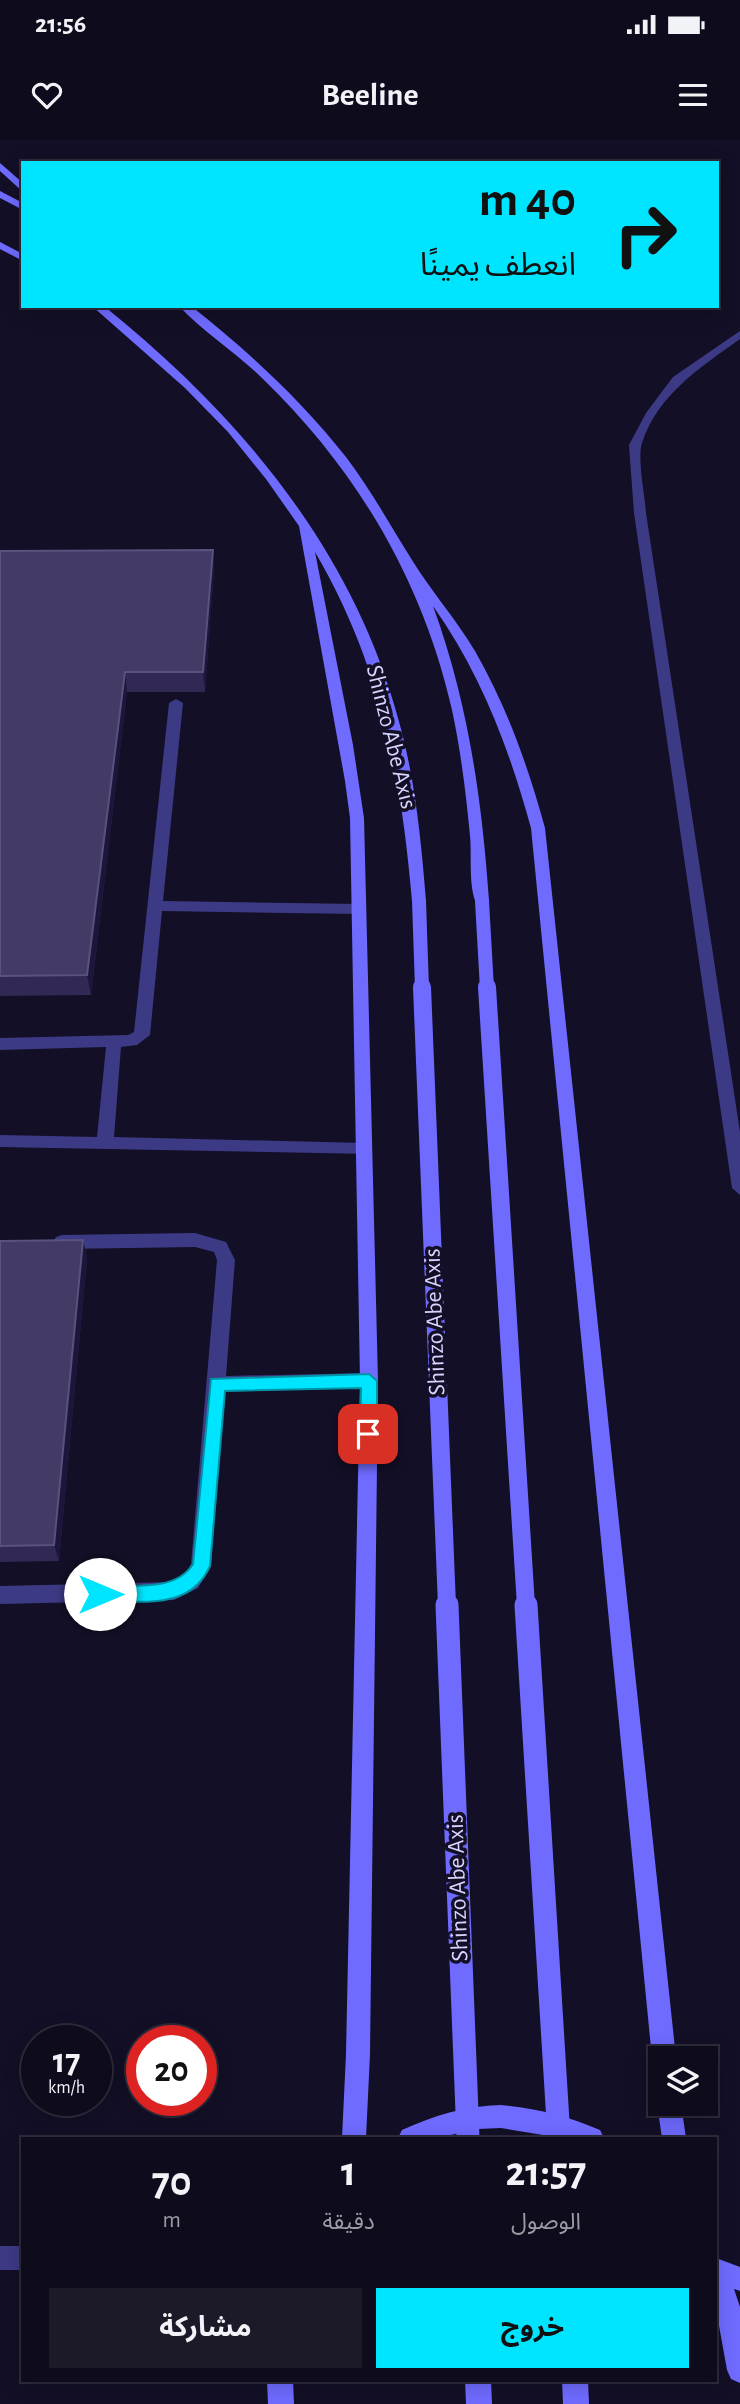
<!DOCTYPE html>
<html lang="ar">
<meta charset="utf-8">
<style>
:root{--surface:#0e0b1c;--page:#1c1929;--text:#f1f3f6;--muted:#9b9ba3;--line:#2e2b3b;--accent:#00e5ff}
body{margin:0;font-family:"Alegreya Sans","Noto Sans Arabic",sans-serif;background:var(--page);color:var(--text);direction:rtl;height:100vh;display:flex;flex-direction:column;font-size:26px;white-space:nowrap}
*{box-sizing:border-box;margin:0}
p{font-size:23px;color:var(--muted)}
.icon{flex:none;width:38px;height:38px;fill:none;stroke:currentColor;stroke-width:2;stroke-linecap:round;stroke-linejoin:round}
.map{position:relative;flex:1;overflow:hidden;direction:ltr}
.drawer{position:absolute;left:21px;top:1997px;width:696px;height:245px;display:flex;flex-direction:column;background:var(--surface);border-radius:0px;box-shadow:0 4px 18px #0003,0 0 0 2px var(--line);direction:rtl}
.drawer>*{flex:none}
.hud{position:absolute;left:21px;top:21px;width:698px;height:147px;border-radius:0px;box-shadow:0 4px 18px #0003,0 0 0 2px var(--line);direction:rtl;background:#00e5ff;color:#111;overflow:hidden}
.fabs{position:absolute;left:648px;top:1906px;display:grid;gap:14px}
.fabs a{display:grid;place-items:center;width:70px;height:70px;border-radius:0px;background:var(--surface);box-shadow:0 4px 18px #0003,0 0 0 2px var(--line);font-size:35px}
.speed{position:absolute;left:21px;top:1885px;display:flex;gap:14px;font-size:35px;font-weight:700;text-align:center}
.speed>*{display:grid;place-content:center;width:91px;height:91px;border-radius:50%;background:var(--surface);box-shadow:0 4px 18px #0003,0 0 0 2px var(--line);line-height:1}
.speed small{font-size:18px;font-weight:400}
.speed .limit{border:10px solid #d22;background:#fff;color:#111}
.pin{position:absolute;display:grid;place-items:center;width:60px;height:60px;color:#fff;margin:-30px;border-radius:14px;box-shadow:0 4px 10px #0006}
.me{position:absolute;width:77px;margin:-38px;rotate:90deg;stroke-linejoin:round;filter:drop-shadow(0 0 5px #0008)}
.turn{display:flex;align-items:center;gap:24px;height:147px;padding:0 28px;font-size:32px}
.turn .icon{width:91px;height:91px;stroke-width:2.5}
.turn b{display:block;font-size:49px;line-height:60px}
.eta{display:flex;justify-content:space-evenly;align-items:center;height:119px;text-align:center}
.eta b{font-size:42px;font-weight:700;line-height:49px}
.button{display:flex;gap:14px;margin-top:auto;padding:14px 28px}
.button a{flex:1;height:80px;border-radius:0px;background:var(--accent);color:#111;font-size:28px;font-weight:700;line-height:80px;text-align:center}
.button a+a{background:var(--page);color:var(--text)}
.status{display:flex;justify-content:space-between;align-items:center;height:49px;padding:0 35px;background:var(--surface);direction:ltr}
.status svg{height:19px;fill:currentColor}
header{display:flex;justify-content:space-between;align-items:center;height:91px;padding:0 28px;background:var(--surface);font-size:32px;font-weight:700}
.map>svg:first-child{display:block}
</style>
<div class="status"><b>21:56</b><svg viewBox="0 0 49 12"><path d="M0 12V9h3v3zM5 12V6h3v6zM10 12V3h3v9zM15 12V0h3v12zM26 1h20v11H26zM47 4h2v5h-2z"/></svg></div>
<header><svg class="icon" aria-label="menu" viewBox="0 0 24 24"><path d="M4 6h16M4 12h16M4 18h16"/></svg>Beeline<svg class="icon" aria-label="heart" viewBox="0 0 24 24"><path d="M12 20l-8-8c-3-5 5-10 8-4 3-6 11-1 8 4z"/></svg></header>
<div class="map">
<svg width="740" height="2264" viewBox="0 0 740 2264">
<rect width="100%" height="100%" fill="#130f26"/>
<g fill="none" stroke-linecap="round" stroke-linejoin="round">
<g fill="#3d3a85" fill-rule="evenodd">
<path d="M176 559 183 563 163 761 359 764 366 769 359 774 162 771 150 895 137 905 121 907 114 997 364 1003 370 1004 372 1009 370 1014 0 1007V995L97 997 106 907 0 910V898L128 895 134 892 169 563Z"/>
<path d="M195 1093 226 1102 235 1120 226 1236 369 1233 375 1236 378 1241 375 1246 224 1252 211 1426 198 1448 174 1460 0 1464V1446L172 1442 184 1436 191 1424 217 1120 214 1112 195 1107 62 1109 56 1107 53 1102 56 1097 62 1095Z"/>
</g>
<g fill="#3d3a85" fill-rule="evenodd">
<path d="M740 191V199C701 227 658 254 642 303 637 318 645 356 646 373L740 992V1055L732 1048 634 373 629 305 646 273 673 237Z"/>
<rect x="0" y="2106" width="23" height="24"/>
</g>
<g fill="#6f6bff" fill-rule="evenodd">
<path d="M0 23 23 43V52L0 31Z"/>
<path d="M0 51 23 63V70L0 58Z"/>
<path d="M0 102 23 114V121L0 109Z"/>
<path d="M92 166H104C238 274 352 408 398 578 415 637 421 699 426 761L419 766 412 761C401 634 380 523 315 412L353 605 364 678 378 1241 370 1914 366 1998H342L346 1914 360 1241 350 678 345 641 299 386 266 339 228 292 185 248Z"/>
<path d="M179 166H191C248 211 301 260 346 317 371 350 390 385 412 420 431 451 456 479 475 511 507 567 528 626 545 688L676 1918H660V1928L656 1926 652 1918 531 688C509 608 481 534 433 466 468 562 482 659 489 761L482 766 477 765C468 747 472 716 470 696 466 654 461 612 452 570 423 442 358 331 263 239 237 213 204 193 179 166Z"/>
<path d="M660 1958V1964H681L686 1998H662L657 1964Z"/>
<path d="M501 1965C536 1968 568 1976 600 1990L604 1998H561L501 1988 478 1989 437 1998H398L402 1990C435 1975 465 1966 501 1965Z"/>
<path d="M716 2118 740 2127V2151L734 2149 740 2167V2243L731 2239 727 2230 716 2169Z"/>
<path d="M267 2240H293L294 2264H268Z"/>
<path d="M465 2240H491L492 2264H466Z"/>
<path d="M562 2240H588L589 2264H563Z"/>
</g>
<g stroke="#6f6bff" stroke-width="14">
<path d="M419 761 422 849"/>
<path d="M482 761 487 849"/>
</g>
<g stroke="#6f6bff" stroke-width="18">
<path d="M422 847 447 1466"/>
<path d="M487 847 526 1466"/>
</g>
<g stroke="#6f6bff" stroke-width="23">
<path d="M447 1465 468 1998"/>
<path d="M526 1465 559 1998"/>
</g>
</g>
<g fill="#312854">
<path d="M213 410 214 430 205 552H127L91 855 0 856V411Z"/>
<path d="M83 1100 87 1118 59 1421 0 1422V1101Z"/>
</g>
<g fill="#1d163a">
<path d="M213 410 214 430 205 552 203 532Z"/>
<path d="M125 532 127 552 91 855 87 835Z"/>
<path d="M83 1100 87 1118 59 1421 54 1405Z"/>
</g>
<g fill="#433a66" stroke="#5a527e" stroke-width="2">
<path d="M213 410 203 532H125L87 835 0 836V411Z"/>
<path d="M83 1100 54 1405 0 1406V1101Z"/>
</g>
<path fill="#00e5ff" stroke="#0095a6" stroke-width="2" d="M369 1234 377 1241V1294L368 1301 360 1294 361 1248 225 1251 210 1426C190 1471 142 1460 100 1462L93 1460 91 1454 93 1448 100 1446C130 1444 175 1453 193 1424L211 1239Z"/>
<g text-anchor="middle" dominant-baseline="central" stroke-width="7" stroke-linejoin="round" paint-order="stroke">
<g font-size="24" fill="#d9d4ff" stroke="#130f26">
<text transform="translate(391 597) rotate(76)">Shinzo Abe Axis</text>
<text transform="translate(435 1182) rotate(-92)">Shinzo Abe Axis</text>
<text transform="translate(458 1748) rotate(-92)">Shinzo Abe Axis</text>
</g>
</g>
</svg>
<div class="fabs">
<a><svg class="icon" aria-label="layers" viewBox="0 0 24 24"><path d="M12 4l9 5-9 5-9-5zM3 14l9 5 9-5"/></svg></a>
</div>
<div class="speed"><div>17<small>km/h</small></div><div class="limit">20</div></div>
<div class="pin" style="left:368px;top:1294px;background:#d93025"><svg class="icon" aria-label="arrive" viewBox="0 0 24 24"><path d="M6 21V4h12l-3 4 3 4H6"/></svg></div>
<svg class="me" style="left:100px;top:1454px" viewBox="-20 -20 40 40"><circle r="19" fill="#fff"/><path d="M0-13L10 11 0 6-10 11z" fill="#00e5ff"/></svg>
<div class="hud">
<div class="turn"><svg class="icon" aria-label="right" viewBox="0 0 24 24"><path d="M7 20v-9h11M14 6l5 5-5 5"/></svg><div><b>40 m</b>انعطف يمينًا</div></div>
</div>
<section class="drawer">
<div class="eta">
<div><b>21:57</b><p>الوصول</p></div>
<div><b>1</b><p>دقيقة</p></div>
<div><b>70</b><p>m</p></div>
</div>
<div class="button"><a>خروج</a><a>مشاركة</a></div>
</section>
</div>
